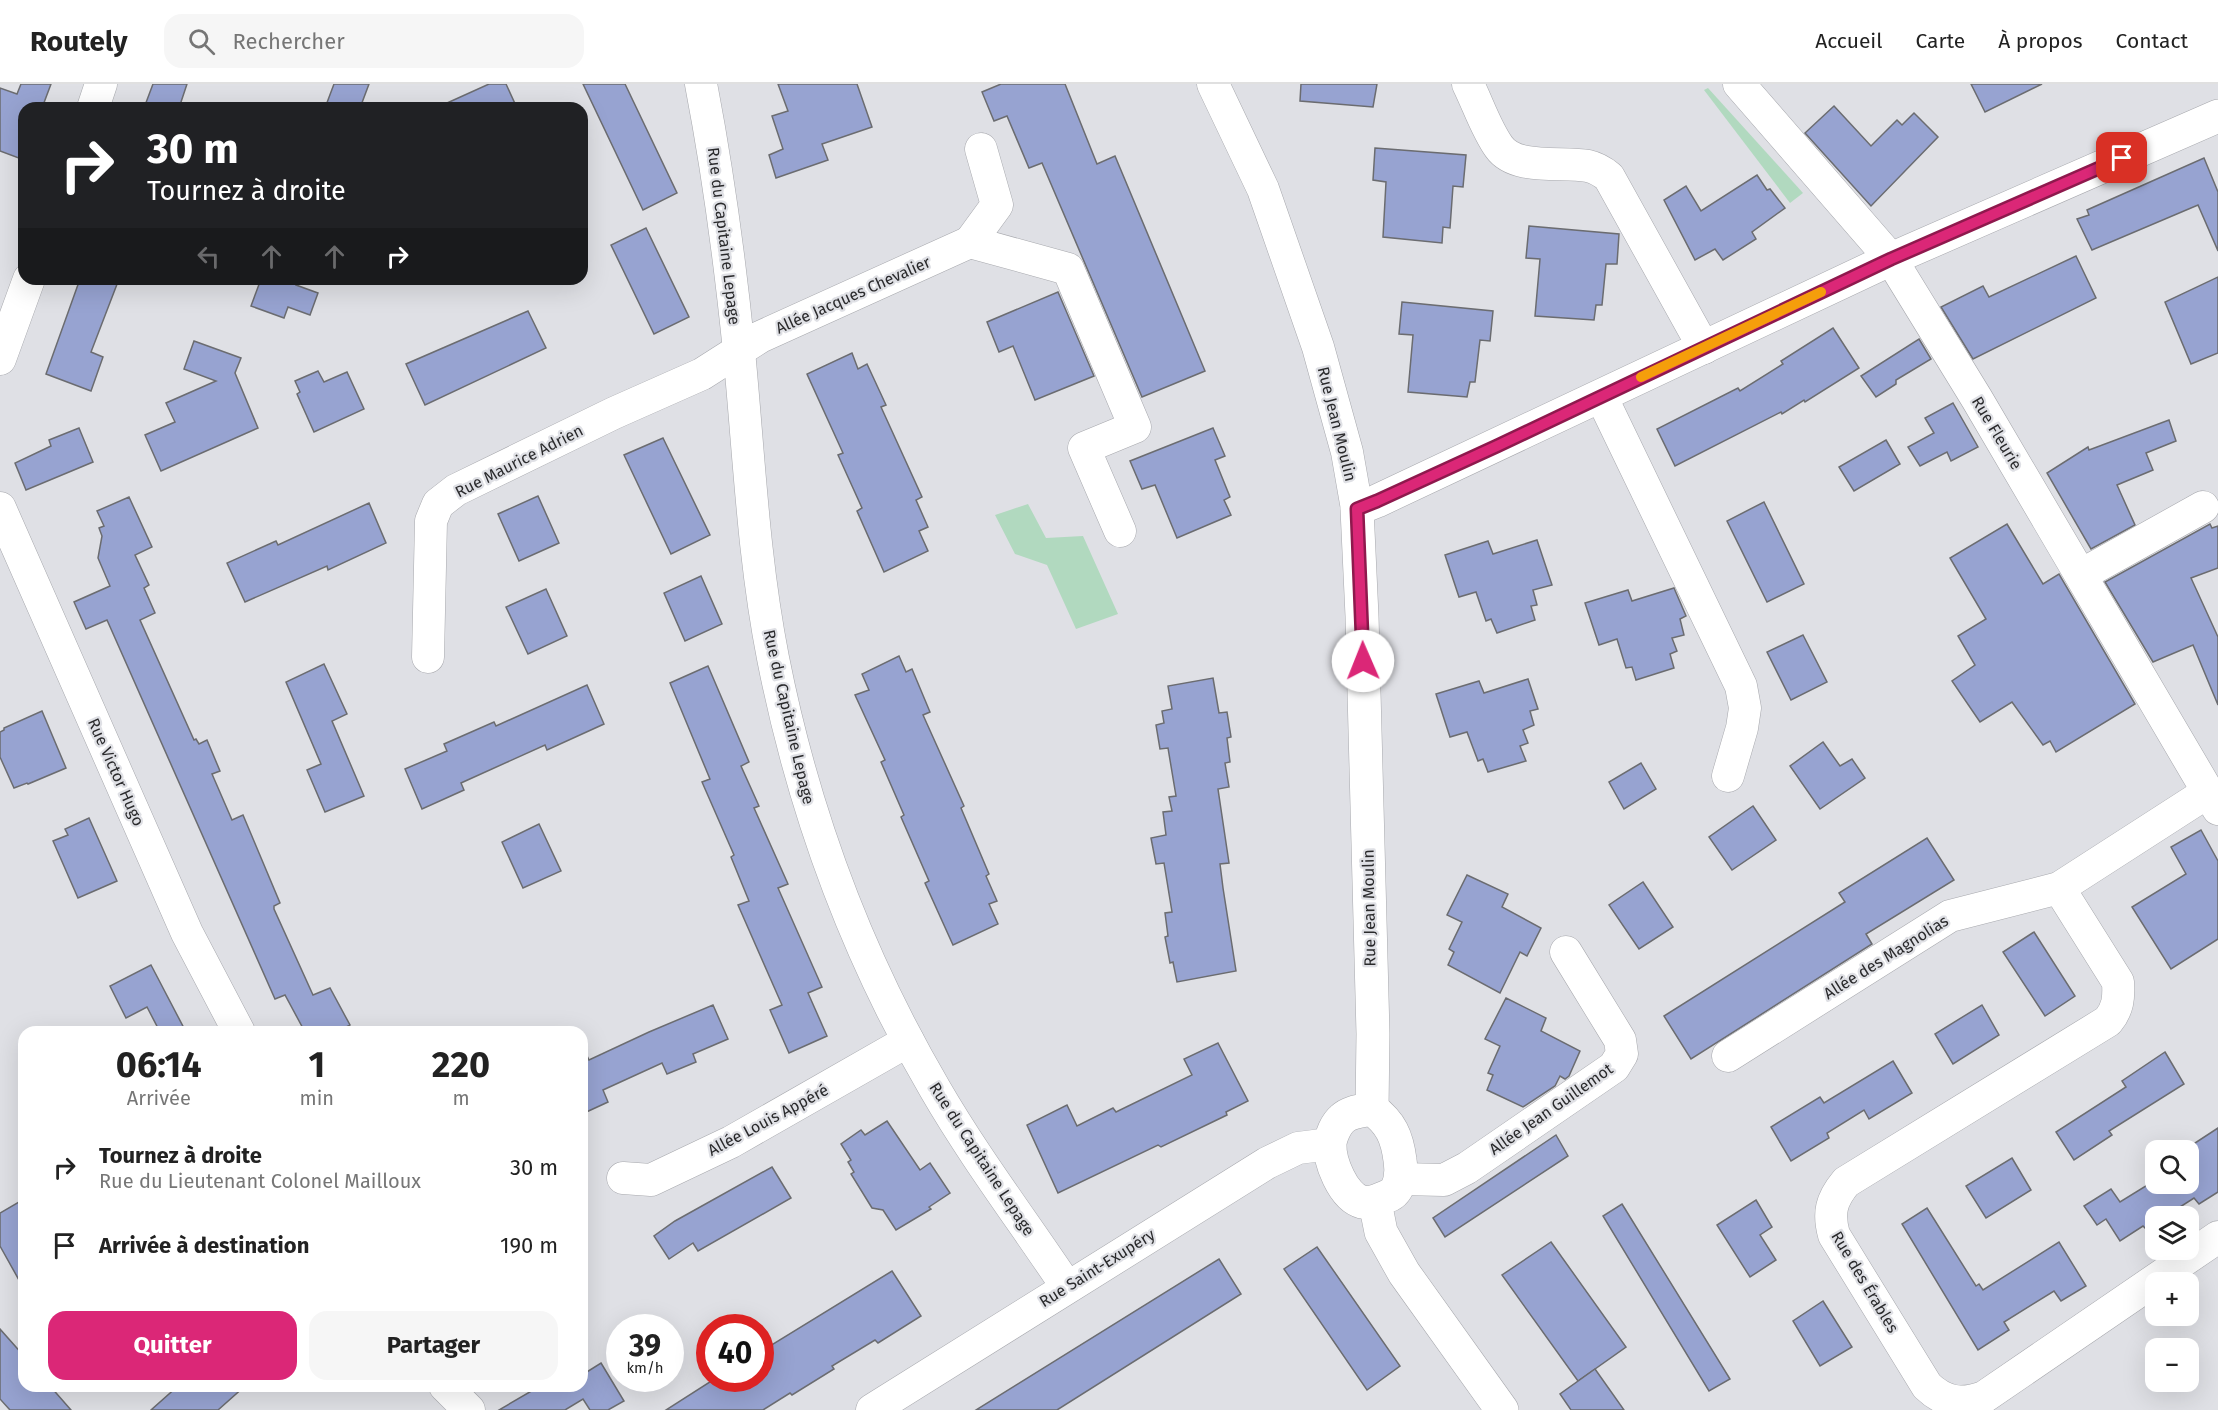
<!DOCTYPE html>
<html lang="fr">
<meta charset="utf-8">
<style>
:root{--surface:#fff;--page:#f6f6f6;--text:#222;--muted:#767676;--line:#e0e0e0;--accent:#db2777}
body{margin:0;font-family:"Fira Sans",sans-serif;background:var(--page);color:var(--text);height:100vh;display:flex;flex-direction:column;font-size:22px;white-space:nowrap}
*{box-sizing:border-box;margin:0}
p{font-size:20px;color:var(--muted)}
.icon{flex:none;width:33px;height:33px;fill:none;stroke:currentColor;stroke-width:2;stroke-linecap:round;stroke-linejoin:round}
.map{position:relative;flex:1;overflow:hidden}
.side{position:absolute;left:18px;top:942px;width:570px;height:366px;display:flex;flex-direction:column;background:var(--surface);border-radius:18px;box-shadow:0 6px 24px #0002}
.side>*{flex:none}
.banner{position:absolute;left:18px;top:18px;width:570px;height:183px;border-radius:18px;box-shadow:0 6px 24px #0002;background:#202124;color:#fff;overflow:hidden}
.buttons{position:absolute;left:2145px;top:1056px;display:grid;gap:12px}
.buttons a{display:grid;place-items:center;width:54px;height:54px;border-radius:12px;background:var(--surface);box-shadow:0 6px 24px #0002;font-size:30px}
.speed{position:absolute;left:606px;top:1230px;display:flex;gap:12px;font-size:30px;font-weight:700;text-align:center}
.speed>*{display:grid;place-content:center;width:78px;height:78px;border-radius:50%;background:var(--surface);box-shadow:0 6px 24px #0002;line-height:1}
.speed small{font-size:15px;font-weight:400}
.speed .limit{border:9px solid #d22;background:#fff;color:#111}
.pin{position:absolute;display:grid;place-items:center;width:51px;height:51px;color:#fff;margin:-26px;border-radius:12px;box-shadow:0 3px 9px #0006}
.me{position:absolute;width:66px;margin:-33px;rotate:359deg;stroke-linejoin:round;filter:drop-shadow(0 0 4px #0008)}
.turn{display:flex;align-items:center;gap:21px;height:126px;padding:0 30px;font-size:27px}
.turn .icon{width:78px;height:78px;stroke-width:2.5}
.turn b{display:block;font-size:42px;line-height:51px}
.lanes{display:flex;align-items:center;height:57px;padding:0 30px;background:#0003;justify-content:center;gap:30px;direction:ltr}
.lanes .off{opacity:.35}
.eta{display:flex;justify-content:space-evenly;align-items:center;height:102px;text-align:center}
.eta b{font-size:36px;font-weight:700;line-height:42px}
.button{display:flex;gap:12px;margin-top:auto;padding:12px 30px}
.button a{flex:1;height:69px;border-radius:18px;background:var(--accent);color:#fff;font-size:24px;font-weight:700;line-height:69px;text-align:center}
.button a+a{background:var(--page);color:var(--text)}
ul{padding:0;list-style:none}
li{display:flex;align-items:center;gap:18px;height:78px;padding:0 30px}
li div{flex:1}
li b{display:block;font-size:22px}
li em{font-style:normal}
header{display:flex;align-items:center;gap:36px;box-sizing:border-box;height:84px;padding:0 30px;background:var(--surface);border-bottom:2px solid var(--line)}
header strong{font-size:28px}
nav{display:flex;gap:33px;margin-inline-start:auto;font-size:21px}
.search{width:420px;height:54px;background:var(--page);display:flex;align-items:center;gap:15px;box-sizing:border-box;padding:0 21px;border-radius:18px;color:var(--muted);font-size:22px}
.map>svg:first-child{display:block}
</style>
<header>
<strong>Routely</strong>
<div class="search"><svg class="icon" aria-label="search" viewBox="0 0 24 24"><circle cx="10" cy="10" r="6"/><path d="M15 15l6 6"/></svg>Rechercher</div>
<nav><a>Accueil</a><a>Carte</a><a>À propos</a><a>Contact</a></nav>
</header>
<div class="map">
<svg width="2218" height="1326" viewBox="0 0 2218 1326">
<rect width="100%" height="100%" fill="#dfe0e5"/>
<g fill="#b1d9bf">
<path d="M1708 4 1803 109 1790 119 1704 6Z"/>
<path d="M1028 420 1046 454 1083 452 1118 530 1076 545 1047 481 1015 470 995 431Z"/>
</g>
<g fill="#97a3d1" stroke="#6b6c70" stroke-width="1.5">
<path d="M21 0H51L42 24H24V76L0 67V4L17 10Z"/>
<path d="M153 0H187L179 24H144Z"/>
<path d="M334 0H369L360 24H325Z"/>
<path d="M489 0H506L517 24H436Z"/>
<path d="M583 0H625L677 109 643 126Z"/>
<path d="M778 0H857L872 43 822 60 828 76 776 94 769 71 783 65 772 32 788 27Z"/>
<path d="M1001 0H1065L1097 80 1115 72 1205 287 1142 313 1042 79 1029 84 1007 32 994 37 982 8Z"/>
<path d="M1301 0H1377L1373 23 1300 17Z"/>
<path d="M1971 0H2042L1985 28Z"/>
<path d="M1834 22 1871 62 1897 36 1902 41 1914 29 1938 53 1871 122 1805 49Z"/>
<path d="M1375 64 1466 71 1463 103 1453 102 1450 144 1443 143 1442 159 1383 153 1386 98 1373 96Z"/>
<path d="M2204 74 2218 108V167L2198 121 2092 166 2077 135 2089 131 2087 126Z"/>
<path d="M1757 91 1767 106 1770 105 1785 124 1752 148 1756 155 1723 176 1715 165 1695 176 1664 116 1686 102 1701 127Z"/>
<path d="M1529 142 1619 150 1617 180H1606L1602 221H1596L1594 236 1535 232 1540 175 1526 174Z"/>
<path d="M646 144 689 233 654 250 611 161Z"/>
<path d="M2076 172 2096 214 1973 275 1941 223 1983 202 1989 213Z"/>
<path d="M2218 193V269L2191 280 2165 218Z"/>
<path d="M80 195H119L91 268 103 273 91 307 46 290Z"/>
<path d="M261 195H299L296 201 318 209 310 231 288 223 284 234 251 222Z"/>
<path d="M1058 208 1094 292 1035 316 1013 262 999 268 987 238Z"/>
<path d="M1402 218 1493 227 1490 257 1480 256 1475 298H1470L1467 313 1408 308 1413 251 1399 250Z"/>
<path d="M528 227 546 264 425 321 406 280Z"/>
<path d="M1833 244 1859 284 1805 318 1804 316 1782 330 1781 328 1675 382 1657 345 1738 304 1740 307 1783 280 1781 277Z"/>
<path d="M1919 255 1931 275 1896 296V300L1876 313 1861 292Z"/>
<path d="M194 257 241 274 235 289 258 344 161 387 145 351 175 338 166 319 216 297 184 285Z"/>
<path d="M852 269 858 285 867 280 886 321 881 323 922 413 916 416 928 443 919 447 928 467 884 488 857 427 862 424 838 371 843 369 807 290Z"/>
<path d="M318 287 324 298 347 288 364 325 314 348 297 310 300 308 295 297Z"/>
<path d="M1953 319 1978 363 1951 377 1947 368 1920 382 1908 363 1934 349 1925 334Z"/>
<path d="M2169 336 2176 357 2146 369 2153 386 2117 401 2135 441 2091 465 2047 389 2088 363 2089 366Z"/>
<path d="M79 344 93 378 26 406 15 379 51 362 49 356Z"/>
<path d="M1213 344 1225 372 1215 376 1230 413 1224 416 1231 431 1177 454 1155 401 1142 405 1130 377Z"/>
<path d="M663 354 710 451 671 470 624 371Z"/>
<path d="M1886 356 1900 380 1854 407 1839 383Z"/>
<path d="M538 412 559 459 519 477 498 430Z"/>
<path d="M129 413 152 463 135 471 149 501 144 504 155 529 140 536 194 656 196 655 199 660 207 656 220 687 212 690 232 736 243 731 280 819 274 822V825L313 911 330 904 350 941 337 948H305L285 911 275 915 107 536 86 545 74 518 110 502 98 474 102 452 99 444 104 442 97 427Z"/>
<path d="M1764 418 1804 500 1767 518 1727 437Z"/>
<path d="M369 419 386 459 328 486 327 482 245 518 227 479 276 457 278 461Z"/>
<path d="M2007 440 2043 500 2059 490 2135 620 2056 668 2050 657 2043 661 2012 618 1980 638 1952 597 1975 581 1958 552 1986 535 1950 474Z"/>
<path d="M2210 440 2212 444 2218 442V484L2191 494 2218 553V621L2193 561 2153 578 2105 498Z"/>
<path d="M1537 456 1552 501 1533 506 1537 521 1531 522 1535 536 1497 549 1491 535 1486 537 1476 508 1459 513 1445 471 1488 457 1493 470Z"/>
<path d="M701 492 722 540 685 557 664 509Z"/>
<path d="M1674 504 1686 532 1680 535 1684 551 1672 554 1677 567 1670 570 1674 584 1636 596 1632 583 1626 584 1617 555 1599 561 1585 519 1628 506 1632 517Z"/>
<path d="M546 505 567 552 528 570 506 523Z"/>
<path d="M1803 551 1827 598 1791 616 1767 568Z"/>
<path d="M899 572 906 588 912 585 930 628 923 631 964 722 961 724 989 790 986 792 997 817 989 820 998 840 953 861 925 799 929 797 901 733 904 731 881 678 885 676 855 611 869 606 862 590Z"/>
<path d="M324 580 347 630 332 637 364 712 325 728 307 686 321 680 286 598Z"/>
<path d="M708 582 749 678 741 682 759 722 754 724 788 800 778 804 822 903 808 909 827 952 789 969 770 926 782 921 738 821 749 817 731 773 734 771 702 698 710 695 670 599Z"/>
<path d="M1213 594 1219 629 1227 628 1231 653 1227 654 1230 678 1225 679 1229 703 1218 705 1229 779 1220 780 1223 804 1236 887 1177 898 1173 878 1170 879 1165 853 1168 852 1165 829 1172 828 1164 779 1156 780 1151 754 1166 751 1163 728 1172 727 1169 713 1176 712 1168 664 1160 665 1156 641 1164 639 1162 627 1172 625 1168 602Z"/>
<path d="M1528 595 1538 625 1530 627 1534 641 1523 646 1528 659 1520 662 1526 677 1488 688 1483 675 1478 677 1467 648 1450 653 1436 610 1479 597 1484 609Z"/>
<path d="M587 601 604 640 547 666 545 661 461 699 464 706 422 725 405 685 447 667 444 660 494 638 496 642Z"/>
<path d="M42 627 66 684 28 700 27 699 14 704 0 673V648L4 646V644Z"/>
<path d="M1823 658 1840 682 1852 675 1865 694 1820 725 1790 682Z"/>
<path d="M1641 679 1656 705 1624 725 1609 698Z"/>
<path d="M1753 722 1776 756 1732 786 1709 753Z"/>
<path d="M89 734 117 797 78 814 53 757 68 751 65 745Z"/>
<path d="M539 740 561 787 523 804 502 758Z"/>
<path d="M2201 746 2218 777V855L2171 885 2132 823 2186 790 2171 763Z"/>
<path d="M1927 754 1954 796 1866 850 1872 860 1691 975 1664 932 1845 818 1839 809Z"/>
<path d="M1467 791 1508 810 1502 823 1541 844 1527 872 1520 868 1500 909 1448 881 1454 868 1449 865 1462 838 1447 831Z"/>
<path d="M1643 798 1673 843 1639 865 1609 821Z"/>
<path d="M2034 848 2075 912 2045 932 2003 868Z"/>
<path d="M151 881 186 948H160L147 923 126 934 110 902Z"/>
<path d="M1506 914 1546 934 1541 947 1580 967 1569 992 1565 995 1560 992 1555 1002 1523 1023 1487 1006 1493 991 1488 989 1500 962 1485 955Z"/>
<path d="M713 921 728 955 693 970 696 978 667 990 662 979 603 1006 608 1018 582 1030V961L589 976 649 948Z"/>
<path d="M1982 921 1999 951 1953 980 1935 950Z"/>
<path d="M1218 959 1248 1017 1226 1028 1227 1031 1161 1063 1158 1061 1058 1109 1027 1041 1067 1021 1077 1042 1113 1024 1116 1028 1192 991 1184 975Z"/>
<path d="M2165 968 2184 1000 2109 1047 2112 1051 2074 1076 2056 1048 2126 1003 2122 997Z"/>
<path d="M1893 977 1912 1009 1869 1035 1864 1026 1827 1049 1829 1054 1791 1077 1771 1043 1820 1013 1824 1019Z"/>
<path d="M887 1037 920 1086 930 1079 950 1109 929 1123 931 1125 896 1146 883 1126 872 1124 851 1090 854 1088 848 1078 851 1076 841 1060 861 1046 865 1051Z"/>
<path d="M2218 1044V1108L2199 1120 2194 1114 2166 1132H2156V1139L2146 1145 2143 1142 2120 1157 2106 1135 2097 1141 2084 1122 2111 1105 2120 1118 2149 1100H2188V1081L2191 1079 2195 1059Z"/>
<path d="M1556 1051 1568 1072 1445 1153 1433 1134Z"/>
<path d="M2012 1074 2031 1106 1986 1134 1966 1102Z"/>
<path d="M772 1083 791 1114 698 1167 693 1159 669 1175 654 1152 675 1137Z"/>
<path d="M24 1115V1205L0 1162V1129Z"/>
<path d="M1756 1116 1772 1143 1760 1151 1776 1176 1750 1193 1717 1141Z"/>
<path d="M1622 1120 1730 1295 1709 1307 1603 1132Z"/>
<path d="M1927 1124 1976 1202 1979 1200 1983 1206 2059 1158 2086 1202 2061 1217 2054 1207 2004 1238 2009 1246 1978 1266 1902 1140Z"/>
<path d="M1551 1158 1626 1263 1578 1297 1502 1191Z"/>
<path d="M1317 1163 1400 1282 1367 1306 1284 1185Z"/>
<path d="M1219 1175 1241 1210 1057 1326H976Z"/>
<path d="M892 1187 921 1232 878 1259 875 1256 832 1282 834 1285 792 1311 790 1309 763 1326H666L716 1294H760V1268Z"/>
<path d="M1823 1217 1852 1263 1820 1282 1793 1237Z"/>
<path d="M0 1245 24 1272V1302H50L71 1326H10L0 1315Z"/>
<path d="M601 1279 624 1317 608 1326H590L583 1315 565 1326H499L540 1302H582V1291Z"/>
<path d="M1595 1285 1624 1326H1571L1560 1310Z"/>
<path d="M178 1302H245L218 1326H151Z"/>
</g>
<g fill="none" stroke-linecap="round" stroke-linejoin="round">
<defs>
<g id="street">
<path d="M701 0C718 88 730 178 739 267 749 370 753 473 773 574 803 726 857 872 935 1005 975 1074 1023 1137 1067 1203"/>
<path d="M1213 0 1263 105 1318 263 1347 368 1357 425"/>
<path d="M1468 0C1478 20 1486 45 1499 63 1516 87 1563 77 1588 82 1597 84 1603 88 1609 93L1704 264"/>
<path d="M1739 0 1891 175 1977 315 2218 725"/>
<path d="M93 24 101 0"/>
<path d="M970 158 997 121 981 65"/>
<path d="M0 275 29 195"/>
<path d="M1601 312 1741 602 1745 624 1742 644 1728 692"/>
<path d="M0 424 187 849 239 948"/>
<path d="M2081 491 2203 423"/>
<path d="M428 573 431 437 438 420 456 406 614 329 702 290 760 253 970 158 1068 185 1135 343 1084 364 1120 447"/>
<path d="M2059 804 2118 898C2119 914 2118 925 2108 937L1846 1098C1831 1116 1828 1129 1834 1151L1927 1302C1945 1319 1961 1321 1984 1313L2218 1153"/>
<path d="M1728 972 1950 832 2059 804 2208 708"/>
<path d="M623 1094 651 1096 731 1058 908 957"/>
<path d="M1401 1095 1444 1096 1467 1084 1614 983 1622 970 1620 956 1566 868"/>
<path d="M445 1302 469 1326"/>
<path d="M872 1326 1267 1079 1298 1064 1330 1060"/>
</g>
<g id="secondary">
<path d="M1372 1025 1373 950 1362 532 1357 425 1377 417 1891 175 2218 32"/>
<path d="M1372 1025C1391 1039 1397 1053 1400 1076 1402 1088 1401 1107 1388 1112 1379 1116 1371 1120 1362 1118 1343 1113 1329 1077 1330 1059 1331 1052 1336 1040 1342 1035 1350 1027 1362 1027 1372 1025Z"/>
<path d="M1375 1118 1381 1148 1404 1189 1502 1326"/>
</g>
</defs>
<use href="#street" stroke="#a7a8ad" stroke-width="33"/>
<use href="#secondary" stroke="#a7a8ad" stroke-width="34"/>
<use href="#street" stroke="#fff" stroke-width="32"/>
<use href="#secondary" stroke="#fff" stroke-width="33"/>
</g>
<g fill="none" stroke-linecap="round" stroke-linejoin="round">
<defs>
<path id="route" d="M1363 577 1357 425 1377 417 1497 362 1891 175 2122 74"/>
</defs>
<use href="#route" stroke="#8e194d" stroke-width="15"/>
<use href="#route" stroke="#db2777" stroke-width="10"/>
<path stroke="#f59e0b" stroke-width="10" d="M1641 293 1821 208"/>
</g>
<g text-anchor="middle" dominant-baseline="central" stroke-width="4.5" stroke-linejoin="round" paint-order="stroke">
<g font-size="16" fill="#2a2a2c" stroke="#dfe0e5">
<text transform="translate(724 152) rotate(83)">Rue du Capitaine Lepage</text>
<text transform="translate(853 211) rotate(-24)">Allée Jacques Chevalier</text>
<text transform="translate(1337 340) rotate(76)">Rue Jean Moulin</text>
<text transform="translate(1997 349) rotate(59)">Rue Fleurie</text>
<text transform="translate(519 377) rotate(-27)">Rue Maurice Adrien</text>
<text transform="translate(789 633) rotate(77)">Rue du Capitaine Lepage</text>
<text transform="translate(116 688) rotate(66)">Rue Victor Hugo</text>
<text transform="translate(1369 824) rotate(-91)">Rue Jean Moulin</text>
<text transform="translate(1886 873) rotate(-32)">Allée des Magnolias</text>
<text transform="translate(1551 1025) rotate(-35)">Allée Jean Guillemot</text>
<text transform="translate(768 1036) rotate(-28)">Allée Louis Appéré</text>
<text transform="translate(982 1075) rotate(57)">Rue du Capitaine Lepage</text>
<text transform="translate(1097 1184) rotate(-32)">Rue Saint-Exupéry</text>
<text transform="translate(1865 1198) rotate(59)">Rue des Érables</text>
</g>
</g>
</svg>
<div class="buttons">
<a><svg class="icon" aria-label="search" viewBox="0 0 24 24"><circle cx="10" cy="10" r="6"/><path d="M15 15l6 6"/></svg></a>
<a><svg class="icon" aria-label="layers" viewBox="0 0 24 24"><path d="M12 4l9 5-9 5-9-5zM3 14l9 5 9-5"/></svg></a>
<a>+</a>
<a>−</a>
</div>
<div class="speed"><div>39<small>km/h</small></div><div class="limit">40</div></div>
<div class="pin" style="left:2122px;top:74px;background:#d93025"><svg class="icon" aria-label="arrive" viewBox="0 0 24 24"><path d="M6 21V4h12l-3 4 3 4H6"/></svg></div>
<svg class="me" style="left:1363px;top:577px" viewBox="-20 -20 40 40"><circle r="19" fill="#fff"/><path d="M0-13L10 11 0 6-10 11z" fill="#db2777"/></svg>
<div class="banner">
<div class="turn"><svg class="icon" aria-label="right" viewBox="0 0 24 24"><path d="M7 20v-9h11M14 6l5 5-5 5"/></svg><div><b>30 m</b>Tournez à droite</div></div>
<div class="lanes"><svg class="icon off" aria-label="left" viewBox="0 0 24 24"><path d="M17 20v-9H6M10 6l-5 5 5 5"/></svg><svg class="icon off" aria-label="ahead" viewBox="0 0 24 24"><path d="M12 20V5M6 11l6-6 6 6"/></svg><svg class="icon off" aria-label="ahead" viewBox="0 0 24 24"><path d="M12 20V5M6 11l6-6 6 6"/></svg><svg class="icon" aria-label="right" viewBox="0 0 24 24"><path d="M7 20v-9h11M14 6l5 5-5 5"/></svg></div>
</div>
<section class="side">
<div class="eta">
<div><b>06:14</b><p>Arrivée</p></div>
<div><b>1</b><p>min</p></div>
<div><b>220</b><p>m</p></div>
</div>
<ul>
<li><svg class="icon" aria-label="right" viewBox="0 0 24 24"><path d="M7 20v-9h11M14 6l5 5-5 5"/></svg><div><b>Tournez à droite</b><p>Rue du Lieutenant Colonel Mailloux</p></div><em>30 m</em></li>
<li><svg class="icon" aria-label="arrive" viewBox="0 0 24 24"><path d="M6 21V4h12l-3 4 3 4H6"/></svg><div><b>Arrivée à destination</b></div><em>190 m</em></li>
</ul>
<div class="button"><a>Quitter</a><a>Partager</a></div>
</section>
</div>
